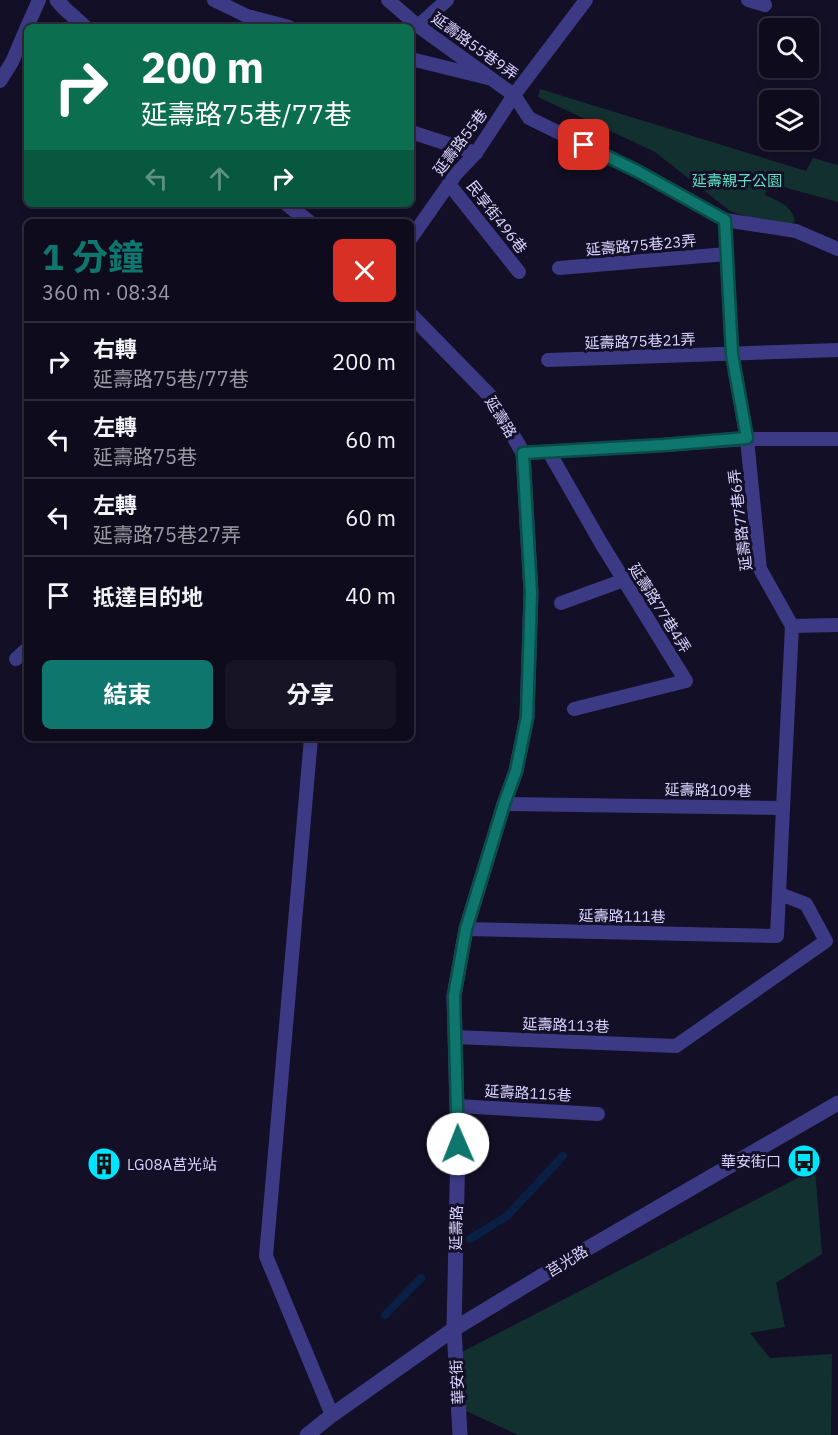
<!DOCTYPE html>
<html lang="zh-TW">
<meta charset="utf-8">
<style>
:root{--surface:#0e0b1c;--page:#171425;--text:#f1f3f6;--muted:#9b9ba3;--line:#2e2b3b;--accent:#0f766e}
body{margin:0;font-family:"IBM Plex Sans","Noto Sans TC",sans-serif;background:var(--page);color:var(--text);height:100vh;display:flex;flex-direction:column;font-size:22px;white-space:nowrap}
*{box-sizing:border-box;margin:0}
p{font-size:20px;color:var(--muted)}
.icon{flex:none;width:33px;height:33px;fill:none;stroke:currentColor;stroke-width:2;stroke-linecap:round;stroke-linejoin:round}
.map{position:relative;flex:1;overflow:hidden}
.sheet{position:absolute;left:24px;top:219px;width:390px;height:522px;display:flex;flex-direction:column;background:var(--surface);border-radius:9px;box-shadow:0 3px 9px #0003,0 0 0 2px var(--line)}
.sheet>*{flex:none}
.guide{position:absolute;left:24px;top:24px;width:390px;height:183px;border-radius:9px;box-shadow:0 3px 9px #0003,0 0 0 2px var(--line);background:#0b6e4f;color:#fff;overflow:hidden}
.controls{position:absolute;left:759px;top:18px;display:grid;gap:12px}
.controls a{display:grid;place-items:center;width:60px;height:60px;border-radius:9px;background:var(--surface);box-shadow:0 3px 9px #0003,0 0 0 2px var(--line);font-size:30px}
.pin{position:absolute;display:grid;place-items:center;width:51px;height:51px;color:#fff;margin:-26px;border-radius:12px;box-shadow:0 3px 9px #0006}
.me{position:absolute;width:66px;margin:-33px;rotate:359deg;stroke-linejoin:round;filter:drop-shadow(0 0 4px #0008)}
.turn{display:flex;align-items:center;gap:21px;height:126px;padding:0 18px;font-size:27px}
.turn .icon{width:78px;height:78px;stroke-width:2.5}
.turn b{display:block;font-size:42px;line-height:51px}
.lanes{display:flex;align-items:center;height:57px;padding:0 18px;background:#0003;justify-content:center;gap:30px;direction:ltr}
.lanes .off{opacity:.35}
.round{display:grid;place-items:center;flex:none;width:63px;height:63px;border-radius:9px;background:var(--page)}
.summary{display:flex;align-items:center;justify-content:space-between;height:102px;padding:0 18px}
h1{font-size:36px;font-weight:700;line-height:45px;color:var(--accent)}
.action{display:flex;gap:12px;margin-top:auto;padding:12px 18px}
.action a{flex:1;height:69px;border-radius:9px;background:var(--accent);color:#fff;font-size:24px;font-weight:700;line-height:69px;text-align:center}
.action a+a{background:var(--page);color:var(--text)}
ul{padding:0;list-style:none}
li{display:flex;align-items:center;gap:18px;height:78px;padding:0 18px;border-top:2px solid var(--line)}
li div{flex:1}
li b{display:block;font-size:22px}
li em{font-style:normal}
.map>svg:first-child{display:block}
</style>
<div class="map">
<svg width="838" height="1435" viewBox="0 0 838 1435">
<rect width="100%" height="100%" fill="#130f26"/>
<g fill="#12302f">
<path d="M540 89 806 171 813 158 838 165V202L769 183 765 195C778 201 793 206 795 222L789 225 754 219 730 211 655 152 538 97Z"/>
<path d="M815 1169 822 1254 776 1283 785 1327 750 1333 770 1358 832 1354 831 1435H518L466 1411 462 1352Z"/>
</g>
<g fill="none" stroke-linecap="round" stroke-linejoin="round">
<g stroke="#0a1f44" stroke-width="8">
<path d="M470 1239 507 1216 563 1156"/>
<path d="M385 1315 421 1278"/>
</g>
<g stroke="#3d3a85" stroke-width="14">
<path d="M214 0 247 16 289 27"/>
<path d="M388 0 418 26"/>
<path d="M447 0 418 26 514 95 529 118 639 172 725 220 796 231 838 249"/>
<path d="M748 0 765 5"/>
<path d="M27 27 39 0"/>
<path d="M411 59 488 78"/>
<path d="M0 81 12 62 27 27"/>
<path d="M411 132 476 153"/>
<path d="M449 184 519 272"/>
<path d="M725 220 732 354 747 439 760 569 792 626 838 625"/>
<path d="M411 238 456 174 476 153 514 95 586 0"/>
<path d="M559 268 727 254"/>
<path d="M548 360 838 350"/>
<path d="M549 452 601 543 686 681 574 709"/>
<path d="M523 453 664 445 747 439H838"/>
<path d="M561 603 624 580"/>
<path d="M16 659 27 649"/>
<path d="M311 738 266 1256 332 1415"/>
<path d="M783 808 792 626"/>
<path d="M466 929 777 936 783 808 504 804"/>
<path d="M455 1037 676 1046 826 941 806 904 780 894"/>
<path d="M457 1106 598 1114"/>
</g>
<g stroke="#3d3a85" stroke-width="15">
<path d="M57 0 64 8 85 27"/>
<path d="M287 204 309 222"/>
<path d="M411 315 491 397 523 453 531 593 527 717 516 771 504 804 466 929 454 996 458 1145 454 1329 460 1435"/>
</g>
<path stroke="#3d3a85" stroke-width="15" d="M307 1435 332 1415 454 1329 578 1254 838 1103"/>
</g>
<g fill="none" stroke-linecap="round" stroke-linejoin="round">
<defs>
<path id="route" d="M458 1144 454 996 466 929 504 804 516 771 527 717 531 593 523 453 664 445 747 438 732 354 725 220 639 172 584 145"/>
</defs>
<use href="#route" stroke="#0a4d48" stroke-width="15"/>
<use href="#route" stroke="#0f766e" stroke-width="10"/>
</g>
<defs>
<symbol id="bus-disc" viewBox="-11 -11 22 22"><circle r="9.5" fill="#00e5ff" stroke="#130f26"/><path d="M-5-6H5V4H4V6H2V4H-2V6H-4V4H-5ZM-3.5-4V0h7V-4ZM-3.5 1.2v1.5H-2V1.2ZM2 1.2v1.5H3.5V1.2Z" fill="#111"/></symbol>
<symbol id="building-disc" viewBox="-11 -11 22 22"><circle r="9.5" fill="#00e5ff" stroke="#130f26"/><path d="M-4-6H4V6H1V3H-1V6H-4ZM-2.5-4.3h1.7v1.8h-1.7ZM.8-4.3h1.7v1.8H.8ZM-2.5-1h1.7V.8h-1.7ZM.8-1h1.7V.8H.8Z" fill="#111"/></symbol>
</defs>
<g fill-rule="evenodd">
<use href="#bus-disc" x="785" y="1142" width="38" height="38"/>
<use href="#building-disc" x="85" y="1145" width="38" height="38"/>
</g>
<g text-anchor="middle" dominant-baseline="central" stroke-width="6" stroke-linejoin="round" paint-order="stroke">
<g font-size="15" fill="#d9d4ff" stroke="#130f26">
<text transform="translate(475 46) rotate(36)">延壽路55巷9弄</text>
<text transform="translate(460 142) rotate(-53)">延壽路55巷</text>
<text transform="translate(497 217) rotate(52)">民享街496巷</text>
<text transform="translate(641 245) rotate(-5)">延壽路75巷23弄</text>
<text transform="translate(640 341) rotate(-2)">延壽路75巷21弄</text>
<text transform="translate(501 417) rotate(59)">延壽路</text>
<text transform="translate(740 520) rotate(-97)">延壽路77巷6弄</text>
<text transform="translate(660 608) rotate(58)">延壽路77巷4弄</text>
<text transform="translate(708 790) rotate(1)">延壽路109巷</text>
<text transform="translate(622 916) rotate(1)">延壽路111巷</text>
<text transform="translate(566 1025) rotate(2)">延壽路113巷</text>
<text transform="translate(528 1093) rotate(3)">延壽路115巷</text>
<text transform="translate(456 1228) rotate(-89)">延壽路</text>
<text transform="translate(567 1261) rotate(-31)">莒光路</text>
<text transform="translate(457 1382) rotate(-93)">華安街</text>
</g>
<g font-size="15" fill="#5fe0c0" stroke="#130f26">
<text x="737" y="180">延壽親子公園</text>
</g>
<g font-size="15" fill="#d9d4ff" stroke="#130f26" text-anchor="end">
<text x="781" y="1161">華安街口</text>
<text x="127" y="1164" text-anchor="start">LG08A莒光站</text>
</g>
</g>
</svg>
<div class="controls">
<a><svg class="icon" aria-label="search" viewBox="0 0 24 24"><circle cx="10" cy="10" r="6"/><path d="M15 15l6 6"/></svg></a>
<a><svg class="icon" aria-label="layers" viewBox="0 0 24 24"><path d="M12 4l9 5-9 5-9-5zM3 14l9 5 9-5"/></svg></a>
</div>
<div class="pin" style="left:584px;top:145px;background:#d93025"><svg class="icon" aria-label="arrive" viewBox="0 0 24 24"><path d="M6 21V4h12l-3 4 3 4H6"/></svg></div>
<svg class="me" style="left:458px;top:1144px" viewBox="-20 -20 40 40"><circle r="19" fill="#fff"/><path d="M0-13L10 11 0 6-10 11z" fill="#0f766e"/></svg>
<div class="guide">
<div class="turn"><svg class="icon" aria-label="right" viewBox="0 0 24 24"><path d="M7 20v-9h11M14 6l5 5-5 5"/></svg><div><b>200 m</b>延壽路75巷/77巷</div></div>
<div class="lanes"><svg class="icon off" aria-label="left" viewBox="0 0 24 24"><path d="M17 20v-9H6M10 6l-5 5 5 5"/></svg><svg class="icon off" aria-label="ahead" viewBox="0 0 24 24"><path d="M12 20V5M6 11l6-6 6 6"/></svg><svg class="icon" aria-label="right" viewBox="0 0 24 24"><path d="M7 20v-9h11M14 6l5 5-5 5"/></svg></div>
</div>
<section class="sheet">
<div class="summary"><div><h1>1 分鐘</h1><p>360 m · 08:34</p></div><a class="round" style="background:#d93025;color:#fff"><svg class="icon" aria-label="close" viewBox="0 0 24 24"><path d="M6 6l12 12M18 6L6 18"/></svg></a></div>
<ul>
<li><svg class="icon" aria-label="right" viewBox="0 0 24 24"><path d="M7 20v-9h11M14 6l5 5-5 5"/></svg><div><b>右轉</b><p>延壽路75巷/77巷</p></div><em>200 m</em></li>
<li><svg class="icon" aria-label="left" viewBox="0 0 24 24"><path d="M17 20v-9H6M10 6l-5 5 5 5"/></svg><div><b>左轉</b><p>延壽路75巷</p></div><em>60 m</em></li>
<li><svg class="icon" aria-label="left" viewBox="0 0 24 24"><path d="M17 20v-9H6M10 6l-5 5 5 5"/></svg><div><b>左轉</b><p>延壽路75巷27弄</p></div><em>60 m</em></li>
<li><svg class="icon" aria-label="arrive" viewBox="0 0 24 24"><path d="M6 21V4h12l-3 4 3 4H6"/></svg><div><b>抵達目的地</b></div><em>40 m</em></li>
</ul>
<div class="action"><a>結束</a><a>分享</a></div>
</section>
</div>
